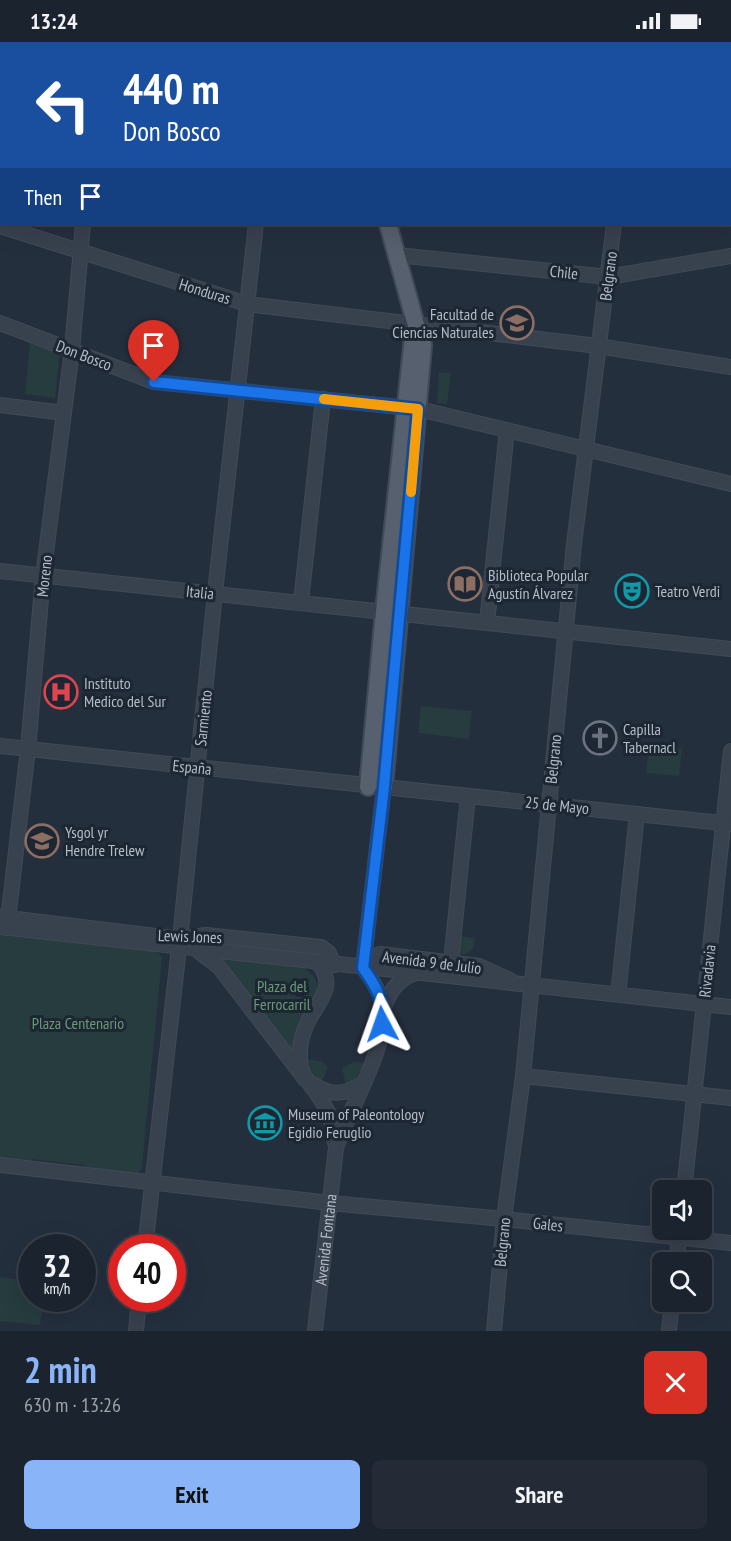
<!DOCTYPE html>
<meta charset="utf-8">
<style>
:root{--surface:#1b232e;--page:#242b36;--text:#f1f3f6;--muted:#a0a4aa;--line:#39404a;--accent:#8ab4f8}
body{margin:0;font-family:"PT Sans Narrow",sans-serif;background:var(--page);color:var(--text);height:100vh;display:flex;flex-direction:column;font-size:22px;white-space:nowrap}
*{box-sizing:border-box;margin:0}
p{font-size:20px;color:var(--muted)}
.icon{flex:none;width:33px;height:33px;fill:none;stroke:currentColor;stroke-width:2;stroke-linecap:round;stroke-linejoin:round}
.map{position:relative;height:1289px;overflow:hidden}
.side{display:flex;flex-direction:column;background:var(--surface);flex:1}
.side>*{flex:none}
.guide{position:absolute;left:0px;top:0px;width:732px;height:183px;box-shadow:0 6px 24px #0002,0 0 0 2px var(--line);background:#1a4fa0;color:#fff;overflow:hidden}
.controls{position:absolute;left:652px;top:1138px;display:grid;gap:12px}
.controls a{display:grid;place-items:center;width:60px;height:60px;border-radius:9px;background:var(--surface);box-shadow:0 6px 24px #0002,0 0 0 2px var(--line);font-size:30px}
.speed{position:absolute;left:18px;top:1192px;display:flex;gap:12px;font-size:30px;font-weight:700;text-align:center}
.speed>*{display:grid;place-content:center;width:78px;height:78px;border-radius:50%;background:var(--surface);box-shadow:0 6px 24px #0002,0 0 0 2px var(--line);line-height:1}
.speed small{font-size:15px;font-weight:400}
.speed .limit{border:9px solid #d22;background:#fff;color:#111}
.pin{position:absolute;display:grid;place-items:center;width:51px;height:51px;color:#fff;margin:-62px -26px;border-radius:50% 50% 50% 0;rotate:-45deg;box-shadow:0 0 6px #0007}
.pin .icon{rotate:45deg}
.me{position:absolute;width:66px;margin:-33px;rotate:356deg;stroke-linejoin:round;filter:drop-shadow(0 0 4px #0008)}
.turn{display:flex;align-items:center;gap:21px;height:126px;padding:0 24px;font-size:27px}
.turn .icon{width:78px;height:78px;stroke-width:2.5}
.turn b{display:block;font-size:42px;line-height:51px}
.then{display:flex;align-items:center;height:57px;padding:0 24px;background:#0003;gap:12px;font-size:22px}
.round{display:grid;place-items:center;flex:none;width:63px;height:63px;border-radius:9px;background:var(--page)}
.head{display:flex;align-items:center;justify-content:space-between;height:102px;padding:0 24px}
h1{font-size:36px;font-weight:700;line-height:45px;color:var(--accent)}
.action{display:flex;gap:12px;margin-top:auto;padding:12px 24px}
.action a{flex:1;height:69px;border-radius:9px;background:var(--accent);color:#111;font-size:24px;font-weight:700;line-height:69px;text-align:center}
.action a+a{background:var(--page);color:var(--text)}
.status{display:flex;justify-content:space-between;align-items:center;height:42px;padding:0 30px;background:var(--surface);direction:ltr}
.status svg{height:16px;fill:currentColor}
.map>svg:first-child{display:block}
</style>
<div class="status"><b>13:24</b><svg viewBox="0 0 49 12"><path d="M0 12V9h3v3zM5 12V6h3v6zM10 12V3h3v9zM15 12V0h3v12zM26 1h20v11H26zM47 4h2v5h-2z"/></svg></div>
<div class="map">
<svg width="731" height="1289" viewBox="0 0 731 1289">
<rect width="100%" height="100%" fill="#242f3e"/>
<g fill="#263c3f">
<path d="M30 300 60 308 55 356 25 352Z"/>
<path d="M439 330 451 331 447 362 437 361Z"/>
<path d="M421 664 472 669 469 697 418 691Z"/>
<path d="M649 703 682 707 679 734 646 731Z"/>
<path d="M0 893 155 909 162 915 142 1124 141 1128 135 1135 92 1131 84 1123 32 1117 25 1123 0 1120Z"/>
<path d="M458 894 475 896 474 905 469 911 462 913 457 908Z"/>
<path d="M221 915 300 926C311 928 317 936 318 948L296 1017 218 917Z"/>
<path d="M308 1017 322 1020 328 1025 322 1040 312 1030Z"/>
<path d="M354 1020 365 1021 355 1037 346 1043 342 1026Z"/>
<path d="M0 1235 31 1239 32 1257H44L40 1283 0 1279Z"/>
</g>
<circle fill="#17263c" cx="300" cy="946" r="9"/>
<g fill="none" stroke-linecap="round" stroke-linejoin="round">
<defs>
<g id="minor">
<path d="M261 0V2"/>
<path d="M104 2V0"/>
<path d="M502 2V0"/>
<path d="M636 2 637 0"/>
<path d="M730 47H731"/>
<path d="M0 67H2"/>
<path d="M730 128H731"/>
<path d="M0 184 247 262 598 304 731 325"/>
<path d="M397 213 608 235 731 214"/>
<path d="M0 281 154 340 419 367 731 442"/>
<path d="M0 363 64 371"/>
<path d="M0 529 731 607"/>
<path d="M301 560 323 357"/>
<path d="M487 581 507 388"/>
<path d="M0 704 731 782"/>
<path d="M0 875 180 897 206 893 321 905 329 911 334 923"/>
<path d="M0 885 731 965"/>
<path d="M7 886 28 707 43 534 72 308 83 182"/>
<path d="M198 909 219 925 305 1037C327 1052 340 1057 363 1041"/>
<path d="M451 920 468 754"/>
<path d="M318 921C339 945 315 962 306 984 302 993 300 1002 300 1011 298 1033 313 1044 323 1061 331 1073 334 1087 335 1101"/>
<path d="M363 926 371 916 380 912 479 924 510 938"/>
<path d="M619 944 637 772"/>
<path d="M383 968C389 950 397 938 415 931"/>
<path d="M523 1034 731 1056"/>
<path d="M0 1123 330 1161 504 1177 731 1201"/>
<path d="M684 1149 731 709"/>
<path d="M145 1206 180 897 215 551 256 182"/>
<path d="M676 1221 680 1188"/>
<path d="M136 1289 139 1257"/>
<path id="s1" d="M315 1289 336 1106C349 1065 393 1000 381 958 378 946 371 936 363 926L384 745"/>
<path d="M494 1289 504 1177 523 1034 574 502 614 182"/>
<path d="M669 1289 672 1260"/>
</g>
<g id="major">
<path d="M338 0V2"/>
<path d="M368 745 384 570 413 296"/>
<path d="M384 745 423 304 422 294 416 283 388 182"/>
</g>
</defs>
<use href="#minor" stroke="#414a57" stroke-width="16"/>
<use href="#major" stroke="#414a57" stroke-width="20"/>
<use href="#minor" stroke="#38414e" stroke-width="14"/>
<use href="#major" stroke="#56606e" stroke-width="16"/>
</g>
<g fill="none" stroke-linecap="round" stroke-linejoin="round">
<defs>
<path id="route" d="M154 340 418 367 384 745 363 926C377 945 384 959 382 982"/>
</defs>
<use href="#route" stroke="#114b97" stroke-width="15"/>
<use href="#route" stroke="#1a73e8" stroke-width="10"/>
<path stroke="#f59e0b" stroke-width="10" d="M324 357 418 367 411 450"/>
</g>
<defs>
<symbol id="university-ring" viewBox="-11 -11 22 22"><circle r="9.5" fill="#1d2633" stroke="#8d6e63" stroke-width="1.5"/><path d="M0-5L7-2L0 1L-7-2ZM-4 1L0 2.5L4 1V4Q0 6-4 4Z" fill="#8d6e63"/></symbol>
<symbol id="library-ring" viewBox="-11 -11 22 22"><circle r="9.5" fill="#1d2633" stroke="#8d6e63" stroke-width="1.5"/><path d="M-6-4Q-3-5.5-.7-3.5V5Q-3 3-6 4ZM6-4Q3-5.5 .7-3.5V5Q3 3 6 4Z" fill="#8d6e63"/></symbol>
<symbol id="theatre-ring" viewBox="-11 -11 22 22"><circle r="9.5" fill="#1d2633" stroke="#0f9aa8" stroke-width="1.5"/><path d="M-5-5.5Q0-4 5-5.5V0Q5 5 0 6Q-5 5-5 0ZM-3.3-2.5H-1v1.5H-3.3ZM1-2.5H3.3v1.5H1ZM-2.8 1Q0 5.5 2.8 1Z" fill="#0f9aa8"/></symbol>
<symbol id="hospital-ring" viewBox="-11 -11 22 22"><circle r="9.5" fill="#1d2633" stroke="#e0444e" stroke-width="1.5"/><path d="M-5-5h3v3.5h4V-5h3V5h-3V1.5h-4V5h-3Z" fill="#e0444e"/></symbol>
<symbol id="church-ring" viewBox="-11 -11 22 22"><circle r="9.5" fill="#1d2633" stroke="#6b7280" stroke-width="1.5"/><path d="M-1.2-6h2.4v3.5h3.3v2.4h-3.3V6h-2.4V-.1h-3.3v-2.4h3.3Z" fill="#6b7280"/></symbol>
<symbol id="school-ring" viewBox="-11 -11 22 22"><circle r="9.5" fill="#1d2633" stroke="#8d6e63" stroke-width="1.5"/><path d="M0-5L7-2L0 1L-7-2ZM-4 1L0 2.5L4 1V4Q0 6-4 4Z" fill="#8d6e63"/></symbol>
<symbol id="museum-ring" viewBox="-11 -11 22 22"><circle r="9.5" fill="#1d2633" stroke="#0f9aa8" stroke-width="1.5"/><path d="M0-6L6-3V-2H-6V-3ZM-5-1h2V3h-2ZM-1-1h2V3h-2ZM3-1h2V3H3ZM-6 4H6V6H-6Z" fill="#0f9aa8"/></symbol>
</defs>
<g fill-rule="evenodd">
<use href="#university-ring" x="498" y="262" width="38" height="38"/>
<use href="#library-ring" x="446" y="523" width="38" height="38"/>
<use href="#theatre-ring" x="613" y="530" width="38" height="38"/>
<use href="#hospital-ring" x="42" y="631" width="38" height="38"/>
<use href="#church-ring" x="581" y="677" width="38" height="38"/>
<use href="#school-ring" x="23" y="780" width="38" height="38"/>
<use href="#museum-ring" x="246" y="1062" width="38" height="38"/>
</g>
<g text-anchor="middle" dominant-baseline="central" stroke-width="6" stroke-linejoin="round" paint-order="stroke">
<g font-size="16" fill="#b4bcc9" stroke="#1d2633">
<text transform="translate(564 230) rotate(6)">Chile</text>
<text transform="translate(608 234) rotate(-83)">Belgrano</text>
<text transform="translate(205 249) rotate(17)">Honduras</text>
<text transform="translate(84 313) rotate(21)">Don Bosco</text>
<text transform="translate(44 534) rotate(-84)">Moreno</text>
<text transform="translate(200 550) rotate(6)">Italia</text>
<text transform="translate(203 676) rotate(-84)">Sarmiento</text>
<text transform="translate(553 717) rotate(-84)">Belgrano</text>
<text transform="translate(192 725) rotate(6)">España</text>
<text transform="translate(557 763) rotate(6)">25 de Mayo</text>
<text transform="translate(190 894) rotate(2)">Lewis Jones</text>
<text transform="translate(432 920) rotate(7)">Avenida 9 de Julio</text>
<text transform="translate(707 929) rotate(-84)">Rivadavia</text>
<text transform="translate(548 1182) rotate(6)">Gales</text>
<text stroke="none"><textPath href="#s1" startOffset="92">Avenida Fontana</textPath></text>
<text transform="translate(502 1200) rotate(-84)">Belgrano</text>
</g>
<g font-size="16" fill="#b4bcc9" stroke="#1d2633" text-anchor="start">
<text x="494" y="272" text-anchor="end">Facultad de<tspan x="494" dy="18">Ciencias Naturales</tspan></text>
<text x="488" y="533">Biblioteca Popular<tspan x="488" dy="18">Agustín Álvarez</tspan></text>
<text x="655" y="549">Teatro Verdi</text>
<text x="84" y="641">Instituto<tspan x="84" dy="18">Medico del Sur</tspan></text>
<text x="623" y="687">Capilla<tspan x="623" dy="18">Tabernacl</tspan></text>
<text x="65" y="790">Ysgol yr<tspan x="65" dy="18">Hendre Trelew</tspan></text>
<text x="288" y="1072">Museum of Paleontology<tspan x="288" dy="18">Egidio Feruglio</tspan></text>
</g>
<g font-size="16" fill="#6b9a76" stroke="#1d2633">
<text x="282" y="944">Plaza del<tspan x="282" dy="18">Ferrocarril</tspan></text>
<text x="78" y="981">Plaza Centenario</text>
</g>
</g>
</svg>
<div class="controls">
<a><svg class="icon" aria-label="sound" viewBox="0 0 24 24"><path d="M4 9h4l5-4v14l-5-4H4zM17 9q2 3 0 6"/></svg></a>
<a><svg class="icon" aria-label="search" viewBox="0 0 24 24"><circle cx="10" cy="10" r="6"/><path d="M15 15l6 6"/></svg></a>
</div>
<div class="speed"><div>32<small>km/h</small></div><div class="limit">40</div></div>
<div class="pin" style="left:154px;top:340px;background:#d93025"><svg class="icon" aria-label="arrive" viewBox="0 0 24 24"><path d="M6 21V4h12l-3 4 3 4H6"/></svg></div>
<svg class="me" style="left:382px;top:982px" viewBox="-20 -20 40 40"><path d="M0-17L14 15 0 8-14 15z" fill="#1a73e8" stroke="#fff" stroke-width="4"/></svg>
<div class="guide">
<div class="turn"><svg class="icon" aria-label="left" viewBox="0 0 24 24"><path d="M17 20v-9H6M10 6l-5 5 5 5"/></svg><div><b>440 m</b>Don Bosco</div></div>
<div class="then">Then<svg class="icon" aria-label="arrive" viewBox="0 0 24 24"><path d="M6 21V4h12l-3 4 3 4H6"/></svg></div>
</div>
</div>
<section class="side">
<div class="head"><div><h1>2 min</h1><p>630 m · 13:26</p></div><a class="round" style="background:#d93025;color:#fff"><svg class="icon" aria-label="close" viewBox="0 0 24 24"><path d="M6 6l12 12M18 6L6 18"/></svg></a></div>
<div class="action"><a>Exit</a><a>Share</a></div>
</section>
